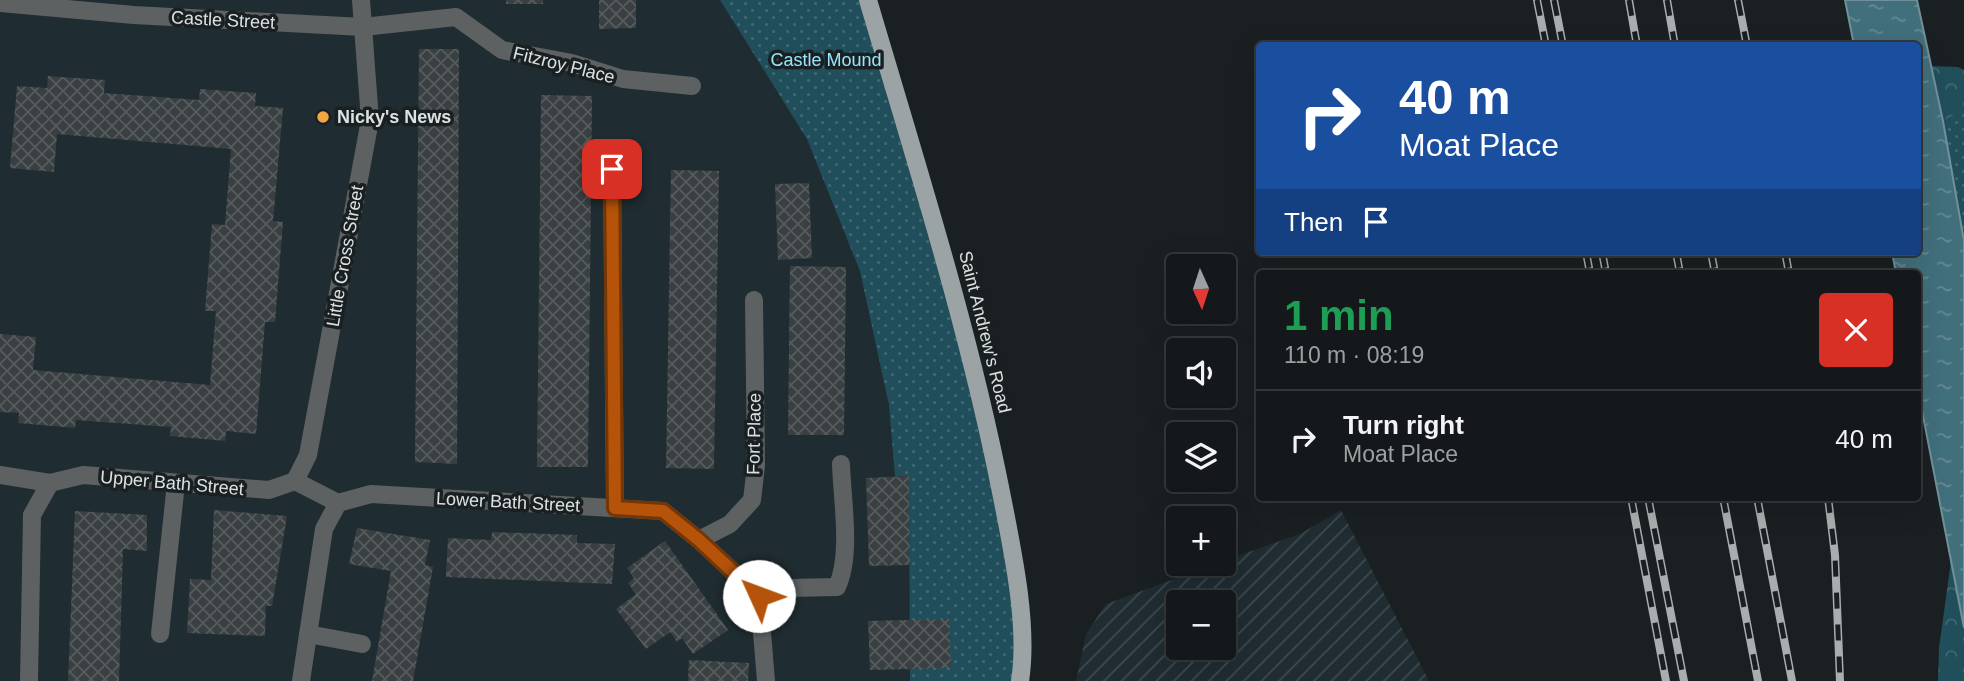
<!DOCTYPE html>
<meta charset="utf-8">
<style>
:root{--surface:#14181a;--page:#212527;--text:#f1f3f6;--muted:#9da0a2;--line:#333739}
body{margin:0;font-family:Helvetica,sans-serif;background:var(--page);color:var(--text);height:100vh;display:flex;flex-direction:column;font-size:26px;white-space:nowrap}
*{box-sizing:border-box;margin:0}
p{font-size:23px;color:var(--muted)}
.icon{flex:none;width:38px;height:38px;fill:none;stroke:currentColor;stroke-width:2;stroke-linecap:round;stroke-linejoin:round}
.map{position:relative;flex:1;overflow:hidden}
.side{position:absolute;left:1256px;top:270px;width:665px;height:231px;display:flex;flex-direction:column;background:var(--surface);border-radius:7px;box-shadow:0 7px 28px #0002,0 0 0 2px var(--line)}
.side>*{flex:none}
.guide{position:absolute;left:1256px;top:42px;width:665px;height:214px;border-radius:7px;box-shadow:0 7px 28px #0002,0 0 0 2px var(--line);background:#1a4fa0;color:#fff;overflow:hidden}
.needle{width:46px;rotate:177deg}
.controls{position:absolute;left:1166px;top:254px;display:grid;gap:14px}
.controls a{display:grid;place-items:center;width:70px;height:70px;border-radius:7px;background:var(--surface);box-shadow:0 7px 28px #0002,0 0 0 2px var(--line);font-size:35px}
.pin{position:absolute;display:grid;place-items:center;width:60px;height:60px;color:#fff;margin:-30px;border-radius:14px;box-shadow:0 4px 10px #0006}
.me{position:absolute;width:77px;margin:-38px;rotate:313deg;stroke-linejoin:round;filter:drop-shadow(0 0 5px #0008)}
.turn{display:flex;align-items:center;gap:24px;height:147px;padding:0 28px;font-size:32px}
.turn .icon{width:91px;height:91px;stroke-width:2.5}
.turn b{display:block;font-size:49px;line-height:60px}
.then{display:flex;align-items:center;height:66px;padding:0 28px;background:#0003;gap:14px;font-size:26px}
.round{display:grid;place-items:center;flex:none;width:74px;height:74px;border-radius:7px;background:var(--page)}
.summary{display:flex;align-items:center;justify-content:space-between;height:119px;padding:0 28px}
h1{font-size:42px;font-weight:700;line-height:52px;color:#1e9e55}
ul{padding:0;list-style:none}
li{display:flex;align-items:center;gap:21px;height:98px;padding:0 28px;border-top:2px solid var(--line)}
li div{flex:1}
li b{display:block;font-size:26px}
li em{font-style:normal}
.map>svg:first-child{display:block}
</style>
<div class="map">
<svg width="1964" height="681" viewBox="0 0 1964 681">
<defs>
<pattern id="industrial-furrows" width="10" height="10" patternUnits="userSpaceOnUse" patternTransform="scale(1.75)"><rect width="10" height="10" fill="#1f2c31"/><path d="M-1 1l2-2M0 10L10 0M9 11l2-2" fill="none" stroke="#3f4a4f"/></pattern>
<pattern id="forest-crowns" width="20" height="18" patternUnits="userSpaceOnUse" patternTransform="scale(1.75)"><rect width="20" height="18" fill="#214e5b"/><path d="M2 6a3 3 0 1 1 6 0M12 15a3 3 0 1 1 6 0" fill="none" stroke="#416772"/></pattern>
<pattern id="park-dots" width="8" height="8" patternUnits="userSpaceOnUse" patternTransform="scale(1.75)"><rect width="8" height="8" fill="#214e5b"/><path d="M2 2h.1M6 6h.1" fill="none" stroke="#416772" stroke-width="1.8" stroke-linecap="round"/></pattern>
<pattern id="water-ripples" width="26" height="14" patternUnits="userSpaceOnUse" patternTransform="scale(1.75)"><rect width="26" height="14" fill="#426f7c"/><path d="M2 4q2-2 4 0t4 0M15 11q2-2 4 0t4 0" fill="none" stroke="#668a94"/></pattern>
<pattern id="building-cross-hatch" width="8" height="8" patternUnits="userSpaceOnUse" patternTransform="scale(1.75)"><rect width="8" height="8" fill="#3a4042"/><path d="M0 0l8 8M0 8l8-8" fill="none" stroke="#565b5d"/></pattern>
</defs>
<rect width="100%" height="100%" fill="#1a2022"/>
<path fill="#1f2c31" d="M0 0H863L1019 681H0Z"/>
<path fill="url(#industrial-furrows)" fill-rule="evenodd" d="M1341 510 1429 681H1076L1086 634 1106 604 1215 564H1223V561L1300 534ZM1178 602H1223V648H1178Z"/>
<g fill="url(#forest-crowns)">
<path d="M1931 66 1958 67 1964 70V241Z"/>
<path d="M1951 561 1964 628V681H1938L1939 648Z"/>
</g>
<g fill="url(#park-dots)">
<path d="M720 0H868L1012 545 1020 681H910L909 476H895L889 405 860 271 807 139Z"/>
<path d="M1964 109V241L1943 121Z"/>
</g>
<path fill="url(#water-ripples)" stroke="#70919b" stroke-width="2" d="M1845 0H1917L1943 121 1964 241V628L1918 390V273H1896L1892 252H1918V46L1854 45Z"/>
<g fill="url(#building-cross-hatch)">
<rect x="506" y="0" width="37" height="4"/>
<path d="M599 0H636V28L599 29Z"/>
<path d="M419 49H459L457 464 415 462Z"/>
<path d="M48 76 105 80 104 93 199 100 200 89 256 93 255 106 283 108 273 221 283 222 275 322H265L256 434 226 431 225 441 170 436 171 427 76 420 75 428 18 423 19 413 0 412V334L36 337 33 370 210 385 216 311H205L212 224 225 225 231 149 57 134 54 172 10 168 17 86 47 88Z"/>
<path d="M541 95 592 96 588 467H537Z"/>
<path d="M671 170 719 171 714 469 666 468Z"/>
<path d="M809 183 812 258 778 260 775 184Z"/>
<path d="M790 266 846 267 844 435H788Z"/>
<path d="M909 476 910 565 869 566 866 478Z"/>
<path d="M214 510 287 516 272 606H266L265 636 187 633 190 579 211 580Z"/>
<path d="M75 511 147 515V551L123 549 119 681H68Z"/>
<path d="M357 528 430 540 425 565 433 567 413 681H372L391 571 349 564Z"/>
<path d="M492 532 577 535V543L615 544 612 584 446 577 448 538 491 540Z"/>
<path d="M665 541 728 630 693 654 682 638 677 642 670 632 646 649 616 609 636 594 628 583 634 578 627 568Z"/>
<path d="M949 619 951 668 870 670 868 621Z"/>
<path d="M689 660 749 663 748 681H688Z"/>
</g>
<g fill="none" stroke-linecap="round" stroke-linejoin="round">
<g stroke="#5e6162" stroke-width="18">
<path d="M0 3 134 15 363 27 456 17 502 50 572 63 623 79 692 86"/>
<path d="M612 169 615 508"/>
<path d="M0 475 50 483 83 475 269 490 295 481 338 503"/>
<path d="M295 481 308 455 370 120 361 0"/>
<path d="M699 540 730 524 752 500 756 466 754 300"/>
<path d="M759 596 788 588 837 587C852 555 842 500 841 464"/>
<path d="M160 634 176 483"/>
<path d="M308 634 362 644"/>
<path d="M29 681 32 515 50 483"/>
<path d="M301 681 324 529 338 503 371 494 663 511 699 540 759 596 766 681"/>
</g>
<path stroke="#9ca3a5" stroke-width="18" d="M868 0C916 163 968 325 1001 492 1012 548 1029 625 1020 681"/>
<defs>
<g id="rail">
<path d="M1537 0 1546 46"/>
<path d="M1554 0 1563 46"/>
<path d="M1629 0 1637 46"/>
<path d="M1667 0 1675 46"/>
<path d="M1738 0 1747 46"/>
<path d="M1586 252 1590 273"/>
<path d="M1602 252 1606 273"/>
<path d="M1676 252 1680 273"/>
<path d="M1711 252 1715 273"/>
<path d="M1785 252 1789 273"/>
<path d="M1631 497 1666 681"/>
<path d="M1648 497 1684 681"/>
<path d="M1723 497 1758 681"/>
<path d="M1757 497 1792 681"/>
<path d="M1828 497 1835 555 1840 681"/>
</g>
</defs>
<use href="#rail" stroke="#a8aeaf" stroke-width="8"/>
<use href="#rail" stroke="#1a2022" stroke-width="5" stroke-dasharray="16" stroke-linecap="butt"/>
</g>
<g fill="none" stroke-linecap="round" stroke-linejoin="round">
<defs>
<path id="route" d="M612 169 615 508 663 511 699 540 759 596"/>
</defs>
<use href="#route" stroke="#753606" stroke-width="18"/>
<use href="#route" stroke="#b45309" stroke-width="12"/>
</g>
<circle fill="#f2a541" stroke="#1a2022" stroke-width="2.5" cx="323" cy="117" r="7"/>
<g text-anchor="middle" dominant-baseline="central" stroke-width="7" stroke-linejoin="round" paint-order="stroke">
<g font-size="18" fill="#dce1e2" stroke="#1a2022">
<text transform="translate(223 20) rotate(3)">Castle Street</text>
<text transform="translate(564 65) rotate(14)">Fitzroy Place</text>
<text transform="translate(345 256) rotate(-80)">Little Cross Street</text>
<text transform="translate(985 332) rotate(76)">Saint Andrew's Road</text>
<text transform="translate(754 434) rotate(-89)">Fort Place</text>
<text transform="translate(172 483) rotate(5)">Upper Bath Street</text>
<text transform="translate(508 502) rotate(3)">Lower Bath Street</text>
</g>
<g font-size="18" fill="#96e5fd" stroke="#1a2022">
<text x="826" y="60">Castle Mound</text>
</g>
<g font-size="18" font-weight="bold" fill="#dce1e2" stroke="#1a2022" text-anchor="start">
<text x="337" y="117">Nicky's News</text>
</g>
</g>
</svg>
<div class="controls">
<a><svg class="needle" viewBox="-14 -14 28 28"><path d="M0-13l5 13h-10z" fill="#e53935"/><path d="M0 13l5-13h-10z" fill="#9da0a2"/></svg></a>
<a><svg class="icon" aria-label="sound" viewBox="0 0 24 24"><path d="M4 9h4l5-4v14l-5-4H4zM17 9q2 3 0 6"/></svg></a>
<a><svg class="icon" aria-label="layers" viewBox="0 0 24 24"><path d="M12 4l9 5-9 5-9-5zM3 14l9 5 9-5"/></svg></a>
<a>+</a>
<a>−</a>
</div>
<div class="pin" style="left:612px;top:169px;background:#d93025"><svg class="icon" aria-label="arrive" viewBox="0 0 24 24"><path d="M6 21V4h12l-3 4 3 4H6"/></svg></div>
<svg class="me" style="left:759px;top:596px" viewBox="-20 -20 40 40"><circle r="19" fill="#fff"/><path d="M0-13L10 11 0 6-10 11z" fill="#b45309"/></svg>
<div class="guide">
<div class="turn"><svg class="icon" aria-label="right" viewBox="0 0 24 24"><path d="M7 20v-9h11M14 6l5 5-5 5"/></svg><div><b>40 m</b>Moat Place</div></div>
<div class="then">Then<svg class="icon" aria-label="arrive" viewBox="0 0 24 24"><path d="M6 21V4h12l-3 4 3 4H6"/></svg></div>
</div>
<section class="side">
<div class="summary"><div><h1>1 min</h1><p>110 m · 08:19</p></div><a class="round" style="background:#d93025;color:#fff"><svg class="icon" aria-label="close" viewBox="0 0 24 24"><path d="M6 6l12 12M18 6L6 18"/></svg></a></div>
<ul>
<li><svg class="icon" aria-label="right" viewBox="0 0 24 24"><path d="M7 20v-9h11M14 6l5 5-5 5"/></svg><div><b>Turn right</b><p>Moat Place</p></div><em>40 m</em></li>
</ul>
</section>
</div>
